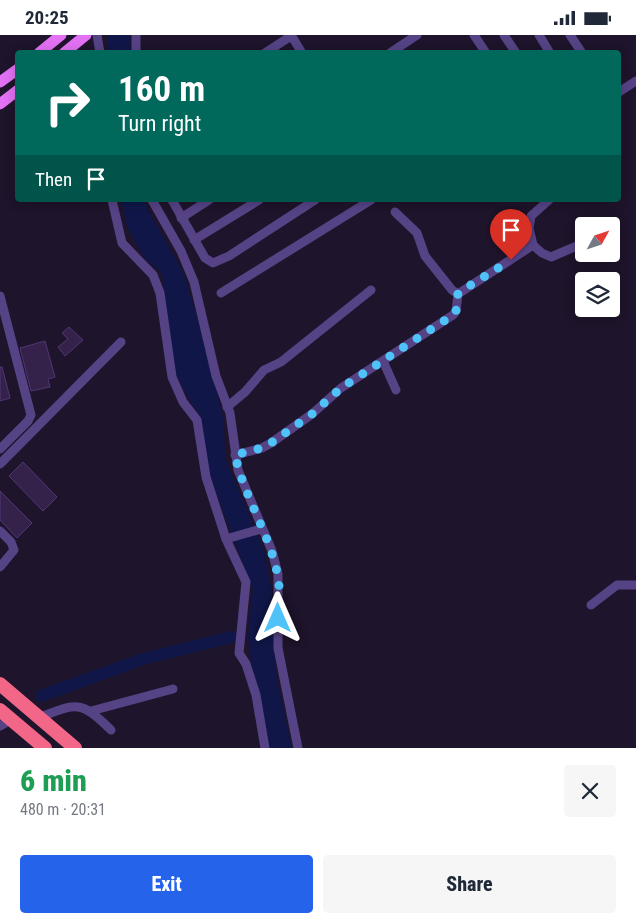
<!DOCTYPE html>
<meta charset="utf-8">
<style>
:root{--surface:#fff;--page:#f6f6f7;--text:#1f2937;--muted:#747a83;--accent:#2563eb}
body{margin:0;font-family:"Roboto Condensed",sans-serif;background:var(--page);color:var(--text);height:100vh;display:flex;flex-direction:column;font-size:19px;white-space:nowrap}
*{box-sizing:border-box;margin:0}
p{font-size:16px;color:var(--muted)}
.icon{flex:none;width:28px;height:28px;fill:none;stroke:currentColor;stroke-width:2;stroke-linecap:round;stroke-linejoin:round}
.map{position:relative;height:713px;overflow:hidden}
.sheet{display:flex;flex-direction:column;background:var(--surface);flex:1}
.sheet>*{flex:none}
.guide{position:absolute;left:15px;top:15px;width:606px;height:152px;border-radius:5px;box-shadow:0 2px 12px #0003;background:#00695c;color:#fff;overflow:hidden}
.needle{width:32px;rotate:50deg}
.buttons{position:absolute;left:575px;top:182px;display:grid;gap:10px}
.buttons a{display:grid;place-items:center;width:45px;height:45px;border-radius:5px;background:var(--surface);box-shadow:0 2px 12px #0003;font-size:25px}
.pin{position:absolute;display:grid;place-items:center;width:42px;height:42px;color:#fff;margin:-51px -21px;border-radius:50% 50% 50% 0;rotate:-45deg;box-shadow:0 0 5px #0007}
.pin .icon{rotate:45deg}
.me{position:absolute;width:55px;margin:-28px;rotate:0deg;stroke-linejoin:round;filter:drop-shadow(0 0 4px #0008)}
.turn{display:flex;align-items:center;gap:18px;height:105px;padding:0 20px;font-size:22px}
.turn .icon{width:65px;height:65px;stroke-width:2.5}
.turn b{display:block;font-size:35px;line-height:42px}
.then{display:flex;align-items:center;height:48px;padding:0 20px;background:#0003;gap:10px;font-size:19px}
.round{display:grid;place-items:center;flex:none;width:52px;height:52px;border-radius:5px;background:var(--page)}
.head{display:flex;align-items:center;justify-content:space-between;height:85px;padding:0 20px}
h1{font-size:30px;font-weight:800;line-height:38px;color:#1e9e55}
.primary-button{display:flex;gap:10px;margin-top:auto;padding:10px 20px}
.primary-button a{flex:1;height:58px;border-radius:5px;background:var(--accent);color:#fff;font-size:20px;font-weight:800;line-height:58px;text-align:center}
.primary-button a+a{background:var(--page);color:var(--text)}
.status{display:flex;justify-content:space-between;align-items:center;height:35px;padding:0 25px;background:var(--surface);direction:ltr}
.status svg{height:14px;fill:currentColor}
.map>svg:first-child{display:block}
</style>
<div class="status"><b>20:25</b><svg viewBox="0 0 49 12"><path d="M0 12V9h3v3zM5 12V6h3v6zM10 12V3h3v9zM15 12V0h3v12zM26 1h20v11H26zM47 4h2v5h-2z"/></svg></div>
<div class="map">
<svg width="636" height="713" viewBox="0 0 636 713">
<rect width="100%" height="100%" fill="#1e142b"/>
<g fill="#101748">
<path d="M108 0H130L131 17H108Z"/>
<path d="M121 165H143L184 239 204 306 224 386 225 423 264 515 272 558 273 602 277 645 292 713H270L251 627 248 600 253 555 212 447 203 411 200 381 189 365 175 337 162 238 144 223 127 192Z"/>
</g>
<g fill="none" stroke-linecap="round" stroke-linejoin="round">
<path stroke="#101748" stroke-width="12" d="M41 661 143 624 232 602"/>
</g>
<g fill="#34224a" stroke="#523674">
<path d="M69 292 83 305 65 321 58 312 68 304 62 298Z"/>
<path d="M45 306 55 342 48 344 50 352 31 356 20 313Z"/>
<path d="M0 332H2L10 363 0 366Z"/>
<path d="M23 427 57 462 43 476 9 441Z"/>
<path d="M0 456 32 488 17 503 0 485Z"/>
</g>
<g fill="none" stroke-linecap="round" stroke-linejoin="round">
<g stroke="#564386" stroke-width="9">
<path d="M97 0 100 18"/>
<path d="M291 0 302 18"/>
<path d="M474 0 486 18"/>
<path d="M504 0 516 18"/>
<path d="M539 0 550 18"/>
<path d="M570 0 582 18"/>
<path d="M136 18V0"/>
<path d="M265 18 291 1"/>
<path d="M390 18 417 0"/>
<path d="M619 57 636 46"/>
<path d="M112 165 122 208 153 240 160 258 172 342 183 367 197 385 206 442 226 504 246 547 239 618 246 629 256 660 265 713"/>
<path d="M152 165 181 216 194 247 216 341 230 378 238 435 272 516 278 539V613L298 713"/>
<path d="M172 165 205 223 213 228 229 221 315 165"/>
<path d="M395 177 417 198 425 221 452 255 458 259"/>
<path d="M181 183 209 165"/>
<path d="M194 205 259 165"/>
<path d="M533 210 542 218 551 222 584 208"/>
<path d="M221 258 371 165"/>
<path d="M0 261 31 380 28 386 0 414"/>
<path d="M383 326 396 355"/>
<path d="M227 372 245 357 264 335 281 327 371 255"/>
<path d="M235 420 262 413 271 408 312 379 341 353 453 280 456 276 458 259 533 210 529 193 531 181 549 165"/>
<path d="M0 429 121 307"/>
<path d="M0 496 11 507 14 515 0 532"/>
<path d="M226 504 261 494"/>
<path d="M591 570 617 550H636"/>
<path d="M91 676 173 654"/>
<path d="M40 682C78 668 80 665 111 695"/>
<path d="M0 691 12 684"/>
</g>
<g stroke="#e271f3" stroke-width="11">
<path d="M39 18 61 0"/>
<path d="M64 18 86 0"/>
<path d="M0 47 18 34"/>
<path d="M0 69 18 55"/>
</g>
<g stroke="#f26687" stroke-width="14">
<path d="M0 649 75 713"/>
<path d="M0 675 45 713"/>
</g>
</g>
<g fill="none" stroke-linecap="round" stroke-linejoin="round">
<path stroke="#4fc3f7" stroke-width="9" stroke-dasharray="0 16.2" d="M278 583C278 568 281 551 277 537 268 496 244 461 235 420L262 413 271 408 312 379 341 353 453 280 456 276 458 258 511 225"/>
</g>
</svg>
<div class="buttons">
<a><svg class="needle" viewBox="-14 -14 28 28"><path d="M0-13l5 13h-10z" fill="#e53935"/><path d="M0 13l5-13h-10z" fill="#747a83"/></svg></a>
<a><svg class="icon" aria-label="layers" viewBox="0 0 24 24"><path d="M12 4l9 5-9 5-9-5zM3 14l9 5 9-5"/></svg></a>
</div>
<div class="pin" style="left:511px;top:225px;background:#d93025"><svg class="icon" aria-label="arrive" viewBox="0 0 24 24"><path d="M6 21V4h12l-3 4 3 4H6"/></svg></div>
<svg class="me" style="left:278px;top:583px" viewBox="-20 -20 40 40"><path d="M0-17L14 15 0 8-14 15z" fill="#4fc3f7" stroke="#fff" stroke-width="4"/></svg>
<div class="guide">
<div class="turn"><svg class="icon" aria-label="right" viewBox="0 0 24 24"><path d="M7 20v-9h11M14 6l5 5-5 5"/></svg><div><b>160 m</b>Turn right</div></div>
<div class="then">Then<svg class="icon" aria-label="arrive" viewBox="0 0 24 24"><path d="M6 21V4h12l-3 4 3 4H6"/></svg></div>
</div>
</div>
<section class="sheet">
<div class="head"><div><h1>6 min</h1><p>480 m · 20:31</p></div><a class="round"><svg class="icon" aria-label="close" viewBox="0 0 24 24"><path d="M6 6l12 12M18 6L6 18"/></svg></a></div>
<div class="primary-button"><a>Exit</a><a>Share</a></div>
</section>
